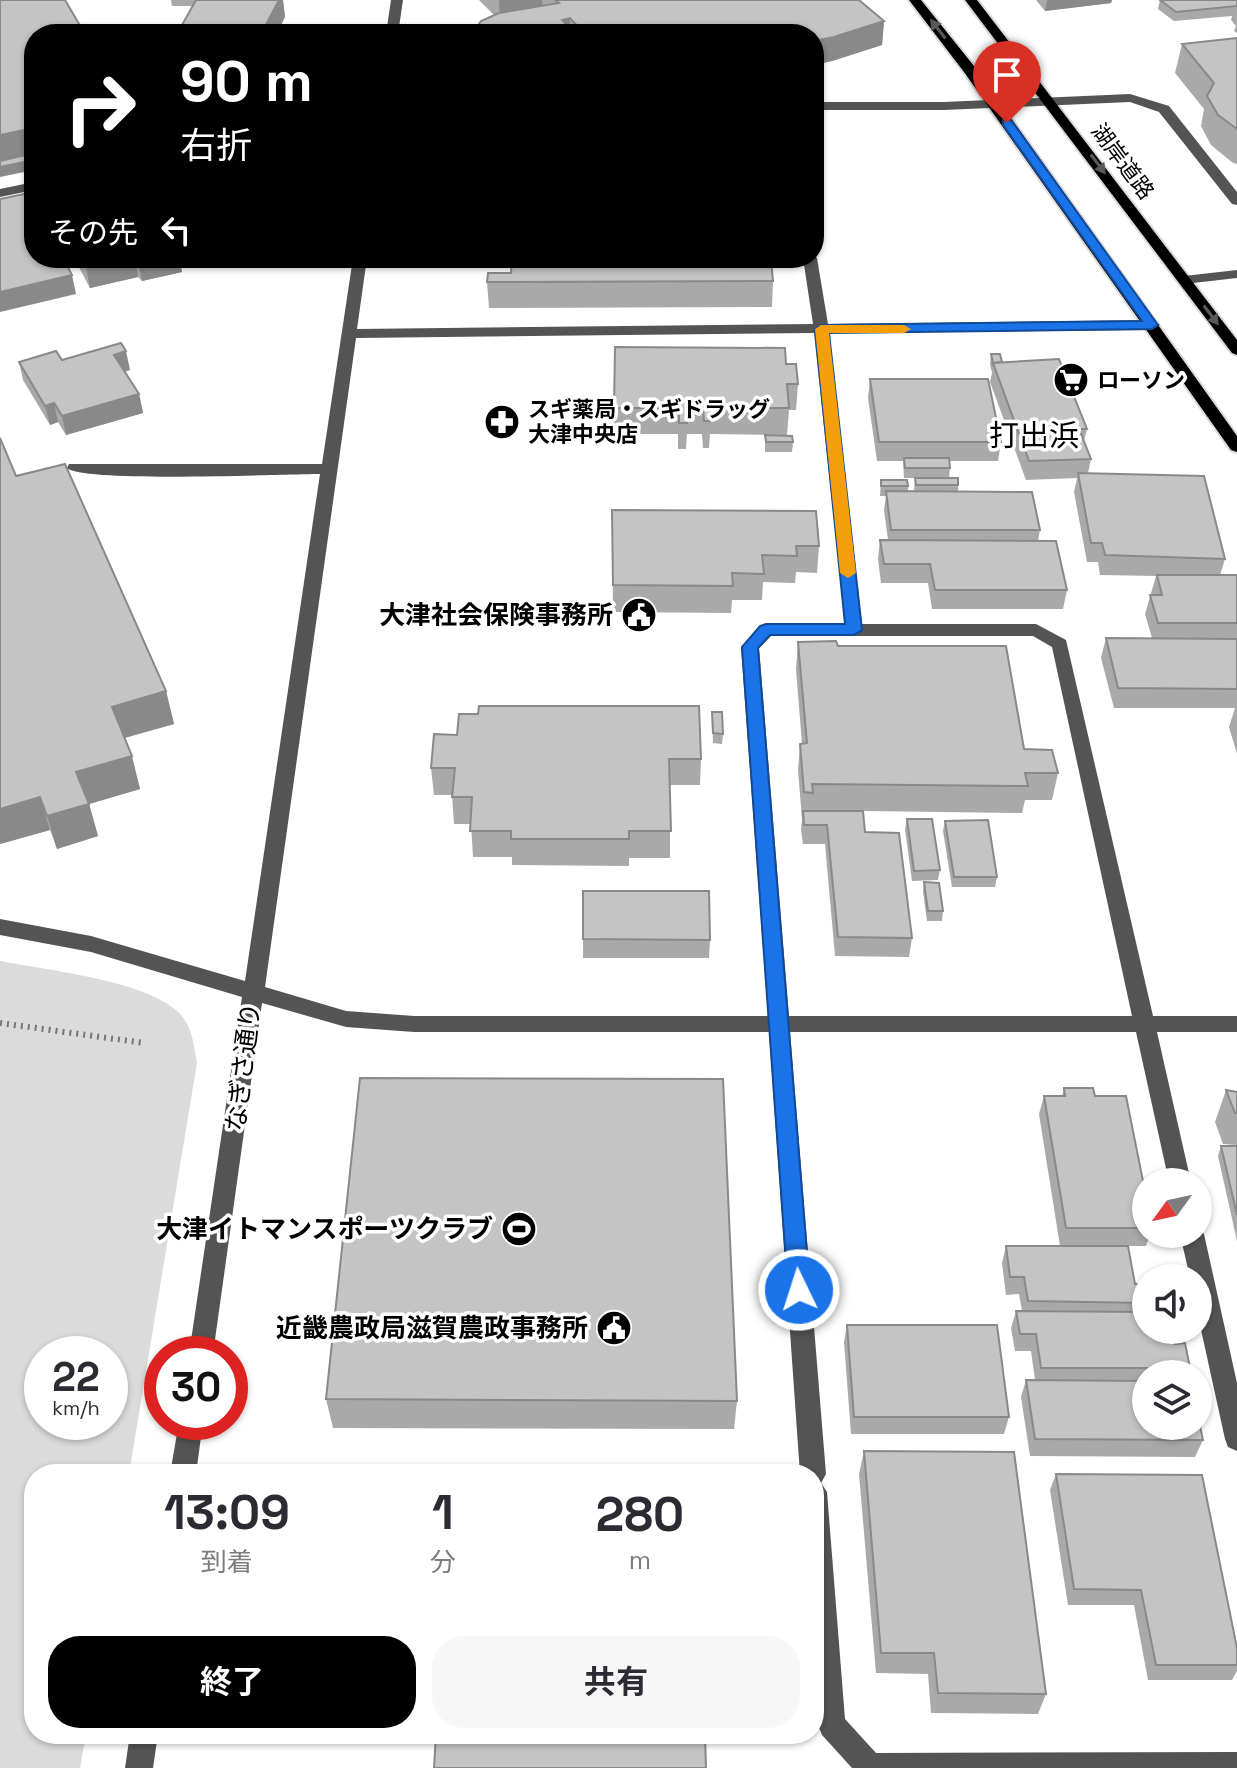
<!DOCTYPE html>
<html lang="ja">
<meta charset="utf-8">
<style>
:root{--surface:#fff;--page:#f7f7f7;--text:#2b2b33;--muted:#7c7c81;--accent:#000}
body{margin:0;font-family:"Space Grotesk","Noto Sans JP",sans-serif;background:var(--page);color:var(--text);height:100vh;display:flex;flex-direction:column;font-size:30px;white-space:nowrap}
*{box-sizing:border-box;margin:0}
p{font-size:26px;color:var(--muted)}
.icon{flex:none;width:44px;height:44px;fill:none;stroke:currentColor;stroke-width:2;stroke-linecap:round;stroke-linejoin:round}
.map{position:relative;flex:1;overflow:hidden}
.drawer{position:absolute;left:24px;top:1464px;width:800px;height:280px;display:flex;flex-direction:column;background:var(--surface);border-radius:32px;box-shadow:0 2px 6px #0004}
.drawer>*{flex:none}
.hud{position:absolute;left:24px;top:24px;width:800px;height:244px;border-radius:32px;box-shadow:0 2px 6px #0004;background:#000;color:#fff;overflow:hidden}
.needle{width:52px;rotate:237deg}
.buttons{position:absolute;left:1132px;top:1168px;display:grid;gap:16px}
.buttons a{display:grid;place-items:center;width:80px;height:80px;border-radius:50%;background:var(--surface);box-shadow:0 2px 6px #0004;font-size:40px}
.speed{position:absolute;left:24px;top:1336px;display:flex;gap:16px;font-size:40px;font-weight:700;text-align:center}
.speed>*{display:grid;place-content:center;width:104px;height:104px;border-radius:50%;background:var(--surface);box-shadow:0 2px 6px #0004;line-height:1}
.speed small{font-size:20px;font-weight:400}
.speed .limit{border:12px solid #d22;background:#fff;color:#111}
.pin{position:absolute;display:grid;place-items:center;width:68px;height:68px;color:#fff;margin:-82px -34px;border-radius:50% 50% 50% 0;rotate:-45deg;box-shadow:0 0 8px #0007}
.pin .icon{rotate:45deg}
.me{position:absolute;width:88px;margin:-44px;rotate:356deg;stroke-linejoin:round;filter:drop-shadow(0 0 6px #0008)}
.turn{display:flex;align-items:center;gap:28px;height:168px;padding:0 24px;font-size:36px}
.turn .icon{width:104px;height:104px;stroke-width:2.5}
.turn b{display:block;font-size:56px;line-height:68px}
.then{display:flex;align-items:center;height:76px;padding:0 24px;background:#0003;gap:16px;font-size:30px}
.eta{display:flex;justify-content:space-evenly;align-items:center;height:136px;text-align:center}
.eta b{font-size:48px;font-weight:700;line-height:56px}
.cta{display:flex;gap:16px;margin-top:auto;padding:16px 24px}
.cta a{flex:1;height:92px;border-radius:32px;background:var(--accent);color:#fff;font-size:32px;font-weight:700;line-height:92px;text-align:center}
.cta a+a{background:var(--page);color:var(--text)}
.map>svg:first-child{display:block}
</style>
<div class="map">
<svg width="1237" height="1768" viewBox="0 0 1237 1768">
<rect width="100%" height="100%" fill="#fff"/>
<path fill="#dbdbdb" fill-rule="evenodd" d="M0 961C45 970 145 980 178 1012 192 1024 194 1046 197 1063L129 1474H34V1734H86L80 1768H0ZM42 1354H110V1422H42Z"/>
<g fill="none" stroke-linecap="round" stroke-linejoin="round">
<defs>
<g id="major">
<path d="M909 0H921L974 66 1237 436V452L1231 450 964 72Z"/>
<path d="M965 0H977L1237 340V355L1232 353Z"/>
</g>
</defs>
<use href="#major" stroke="#dbdbdb" stroke-width="4"/>
<path stroke="#767676" stroke-width="6" stroke-dasharray="2 5" stroke-linecap="butt" d="M0 1023 144 1043"/>
<g fill="#545454" fill-rule="evenodd">
<path d="M391 0H403L398 34H386Z"/>
<path d="M1130 94 1169 106 1237 192V205L1232 204 1159 112 1130 102 944 110H814V102H944Z"/>
<path d="M34 182V190L0 197V189Z"/>
<path d="M814 255 817 258 828 324 1152 320 1160 325 1152 330 829 333 862 624H1036L1066 640 1153 1016H1237V1032H1157L1191 1182H1169L1136 1032H790L826 1474 821 1483 827 1492 845 1719 876 1753 1237 1752V1768H852L822 1735 818 1725 814 1666V1474H800L769 1032H414L346 1027 262 1003 213 1354H189L242 997 91 952 0 935V919L91 936 245 981 320 474C284 474 83 483 67 468L69 464H322L353 258H367L357 329 813 324 803 258H814ZM814 333 845 624H766L760 626 741 647 768 1016H414L346 1011 265 987 356 338ZM771 636H1033L1052 647 1132 1016H789L759 648Z"/>
<path d="M1237 270V278L1184 284 1177 280 1184 276Z"/>
<path d="M1198 1226 1204 1234 1237 1383V1451L1228 1447 1225 1439 1198 1316V1278H1190L1180 1234H1198Z"/>
<path d="M179 1422H203L196 1474H170Z"/>
<path d="M130 1734H158L153 1768H125Z"/>
</g>
<use href="#major" fill="#000" fill-rule="evenodd"/>
</g>
<g fill="#a9a9a9">
<path d="M171 0H283L285 17 193 6H172Z"/>
<path d="M479 0H859L884 21 882 45 832 61 814 65V34H472L494 15Z"/>
<path d="M1036 0H1112L1111 3 1045 11Z"/>
<path d="M1160 0H1237V33L1234 31 1236 26 1231 20 1232 16 1174 21 1158 9Z"/>
<path d="M1237 38V164L1233 163 1211 145 1201 126 1204 109 1175 73 1182 44Z"/>
<path d="M74 258H217L181 267 182 272 142 281 138 277 90 288Z"/>
<path d="M511 273 773 281 772 307 489 308 487 282Z"/>
<path d="M615 347 786 364 798 384 796 410H789L787 435 710 434 709 448H703L702 434H687L686 449H678V434H614Z"/>
<path d="M991 354 1087 429 1084 441 1091 459 1088 473 1225 559 1220 575H1237V754L1229 727 1235 708H1114L1101 658 1106 638H1152L1145 614 1156 576 1100 575 1098 562H1087L1074 492 1077 478 1026 480 990 382 992 373 990 364Z"/>
<path d="M62 360 130 370 125 371 139 394 143 413 66 435 58 422 50 425 23 380 19 362Z"/>
<path d="M870 379 1001 442 998 461H950V468L949 478 958 485V491L1040 530 1038 541 1067 590 1063 609H932L928 583H881L878 559 880 540H888L884 510 886 496H880L881 480 908 486V491H914L915 478H904L903 461H877L868 398Z"/>
<path d="M765 435 793 442 792 452H765Z"/>
<path d="M0 438 16 476 166 691 174 724 125 738 140 789 89 804 98 836 57 849 50 830 0 844Z"/>
<path d="M612 510 819 546 817 573 796 572 795 583 763 582 762 600H732L731 613 613 612Z"/>
<path d="M798 642 838 646 1024 749 1058 773 1052 800H1025L1022 813 863 811 865 832 912 938 909 957 835 956 825 844H803L801 830 802 819 798 770 800 744H802L796 669Z"/>
<path d="M712 712 723 734 722 744 713 743Z"/>
<path d="M434 734 701 759 700 785H670V858H629V866L512 865V857H473L471 824H454L452 795H434L431 768Z"/>
<path d="M907 819 940 870 938 880 912 881 905 829Z"/>
<path d="M945 821 997 877 995 887H952L943 831Z"/>
<path d="M924 882 943 911 942 921H927L923 892Z"/>
<path d="M583 891 710 940 709 958H583Z"/>
<path d="M1064 1088 1095 1096 1146 1196V1234H1150L1146 1246H1060L1039 1114 1044 1096H1062Z"/>
<path d="M1226 1090 1237 1092V1145L1223 1144 1215 1122Z"/>
<path d="M1221 1146H1237V1241L1218 1156Z"/>
<path d="M1006 1246 1135 1284H1146V1330L1175 1344 1190 1368 1188 1374H1146V1426L1203 1440 1195 1457 1030 1456 1021 1397 1026 1380H1035L1031 1351H1015L1011 1328 1016 1311H1022L1019 1294 1006 1295 1002 1263Z"/>
<path d="M847 1325 1009 1417 1004 1434H851L844 1342Z"/>
<path d="M326 1399 737 1401 734 1429 333 1428Z"/>
<path d="M864 1451 1046 1694 1038 1714 931 1713 928 1674 876 1673 859 1474Z"/>
<path d="M1056 1474 1237 1648V1671L1232 1680H1148L1134 1605H1068L1050 1490Z"/>
</g>
<g fill="#898989">
<path d="M279 0H283L285 17 277 34H261Z"/>
<path d="M499 0H542L543 13 500 22Z"/>
<path d="M1047 0H1112L1111 3 1045 11Z"/>
<path d="M570 18V34L562 20Z"/>
<path d="M884 21 882 45 832 61 814 65V41Z"/>
<path d="M34 128V160L0 167V135Z"/>
<path d="M34 160V170L0 177V167Z"/>
<path d="M102 258H135L138 277 90 288 85 262Z"/>
<path d="M137 258H217L181 267 182 272 142 281Z"/>
<path d="M72 275 76 294 0 312V292Z"/>
<path d="M126 351 130 370 118 374 114 355Z"/>
<path d="M139 394 143 413 66 435 62 416Z"/>
<path d="M54 403 58 422 50 425 45 406Z"/>
<path d="M166 691 174 724 120 739 112 707Z"/>
<path d="M132 756 140 789 89 804 98 836 57 849 47 816 76 772Z"/>
<path d="M40 797 50 830 0 844V809Z"/>
</g>
<g fill="#c4c4c4" stroke="#898989" stroke-width="2">
<path d="M0 0H65L85 34H34V128L0 135Z"/>
<path d="M196 0H279L261 34H177Z"/>
<path d="M555 0H859L884 21 834 37 814 41V34H585L570 18 562 20 573 31 571 34H472L481 21 499 13 559 3Z"/>
<path d="M1160 0H1237V6L1176 12Z"/>
<path d="M1237 38V129L1218 115 1207 96 1214 83 1182 44Z"/>
<path d="M34 153V160L0 167V161Z"/>
<path d="M29 193 34 203V258H63L72 275 0 292V199Z"/>
<path d="M83 258H102L85 262Z"/>
<path d="M512 258H771L773 281 487 282 488 273H511Z"/>
<path d="M121 343 126 351 114 355 139 394 62 416 54 403 45 406 19 362 56 351 62 360Z"/>
<path d="M615 347 785 348 786 364H796L798 384H787L789 408H710L711 421H704L703 408H686L687 423H679V408H614Z"/>
<path d="M991 354H1000L1002 362 993 363Z"/>
<path d="M1059 359 1087 429H1079L1091 459 1029 461 993 363Z"/>
<path d="M870 379H988L1001 442H879Z"/>
<path d="M765 435 792 436 793 442H766Z"/>
<path d="M0 438 16 476 65 464 166 691 112 707 132 756 76 772 89 804 47 816 40 797 0 809Z"/>
<path d="M904 458H949L950 468H905Z"/>
<path d="M1078 473 1204 476 1225 559 1105 555 1102 543H1091Z"/>
<path d="M915 478H958V485H916Z"/>
<path d="M881 480H907L908 486H881Z"/>
<path d="M886 491 1032 492 1040 530H891Z"/>
<path d="M612 510 816 511 819 546H796L797 556 762 555 764 574 732 573 733 586 613 585Z"/>
<path d="M880 540 1056 541 1067 590H935L930 564H884Z"/>
<path d="M1157 575H1237V623H1158L1150 595H1162Z"/>
<path d="M1106 638 1237 639V689L1118 688Z"/>
<path d="M836 641 838 646H1006L1024 749 1052 750 1058 773H1025L1028 786 812 784 813 793 804 792 800 744 807 743 798 642Z"/>
<path d="M479 706H699L701 759H669L671 831H629V839H511V831H470L472 797H452L455 768H431L434 734 457 735 459 714H478Z"/>
<path d="M712 712H722L723 734 713 733Z"/>
<path d="M803 811H863L865 832 899 833 912 938 838 937 827 825H804Z"/>
<path d="M907 819H932L940 870 914 871Z"/>
<path d="M988 820 997 877H954L945 821Z"/>
<path d="M924 882 939 883 943 911H928Z"/>
<path d="M583 891H709L710 940 583 939Z"/>
<path d="M360 1078 723 1079 737 1401 326 1399Z"/>
<path d="M1064 1088H1093L1095 1096H1126L1146 1196V1228H1066L1044 1096H1065Z"/>
<path d="M1226 1090 1237 1092V1113H1235Z"/>
<path d="M1221 1146H1237V1215Z"/>
<path d="M1006 1246H1128L1135 1284H1146V1303L1028 1301 1024 1277H1010Z"/>
<path d="M1016 1311 1146 1312V1330H1172L1175 1344 1185 1343 1190 1368H1041L1036 1334H1020Z"/>
<path d="M847 1325H997L1009 1417H854Z"/>
<path d="M1026 1380 1146 1381V1426H1198V1417L1203 1440 1035 1439Z"/>
<path d="M864 1451 1014 1452 1046 1694 938 1693 934 1653H881Z"/>
<path d="M1056 1474 1202 1475 1237 1648V1665H1156L1141 1590 1074 1589Z"/>
<path d="M436 1734H705L706 1768H434Z"/>
</g>
<defs><path id="oneway-solid" d="M-6-.8H1V-3.2L6.5 0L1 3.2V.8H-6Z" transform="scale(2)"/></defs>
<g fill="#595959">
<use href="#oneway-solid" transform="translate(938 29) rotate(-128)"/>
<use href="#oneway-solid" transform="translate(1098 164) rotate(53)"/>
<use href="#oneway-solid" transform="translate(1211 315) rotate(53)"/>
</g>
<path fill="#1a73e8" stroke="#114b97" stroke-width="2" d="M1003 120H1011L1158 325 1152 329 829 333 862 630 854 635H770L758 648 810 1290 806 1297 799 1300 791 1297 788 1290 742 647 760 626 766 624H845L815 329 821 325 1142 321 1003 125Z"/>
<path fill="#f59e0b" d="M821 325H904L911 329 904 333H829L856 573 848 578 840 573 815 329Z"/>
<defs>
<symbol id="supermarket-disc" viewBox="-11 -11 22 22"><circle r="9.5" fill="#000" stroke="#fff"/><path d="M-6-5.5h2.5l.6 2H6L4.5 2H-2.5L-4.4-4H-6ZM-1.5 3.2a1.3 1.3 0 1 0 .1 0ZM3 3.2a1.3 1.3 0 1 0 .1 0Z" fill="#fff"/></symbol>
<symbol id="pharmacy-disc" viewBox="-11 -11 22 22"><circle r="9.5" fill="#000" stroke="#fff"/><path d="M-2-6h4v4h4v4h-4v4h-4v-4h-4v-4h4Z" fill="#fff"/></symbol>
<symbol id="civic-disc" viewBox="-11 -11 22 22"><circle r="9.5" fill="#000" stroke="#fff"/><path d="M-.6-6.5H3V-4.5H.6V-3L4-1V1h2V6H-6V1h2V-1L-.6-3ZM-1.2 2.5V6h2.4V2.5Z" fill="#fff"/></symbol>
<symbol id="stadium-disc" viewBox="-11 -11 22 22"><circle r="9.5" fill="#000" stroke="#fff"/><path d="M0-5a6.5 5 0 1 0 0 10a6.5 5 0 1 0 0-10ZM-3.5-1.8h7v3.6h-7Z" fill="#fff"/></symbol>
</defs>
<g fill-rule="evenodd">
<use href="#supermarket-disc" x="1051" y="360" width="40" height="40"/>
<use href="#pharmacy-disc" x="482" y="402" width="40" height="40"/>
<use href="#civic-disc" x="619" y="595" width="40" height="40"/>
<use href="#stadium-disc" x="499" y="1209" width="40" height="40"/>
<use href="#civic-disc" x="594" y="1308" width="40" height="40"/>
</g>
<g text-anchor="middle" dominant-baseline="central" stroke-width="7" stroke-linejoin="round" paint-order="stroke">
<g font-size="22" fill="#000" stroke="#fff">
<text transform="translate(1123 161) rotate(53)">湖岸道路</text>
</g>
<g font-size="22" font-weight="bold" fill="#000" stroke="#fff" text-anchor="start">
<text x="1097" y="380">ローソン</text>
<text x="528" y="409">スギ薬局・スギドラッグ<tspan x="528" dy="25">大津中央店</tspan></text>
</g>
<g font-size="26" font-weight="bold" fill="#000" stroke="#fff" text-anchor="end">
<text x="613" y="615">大津社会保険事務所</text>
<text x="493" y="1229">大津イトマンスポーツクラブ</text>
<text x="588" y="1328">近畿農政局滋賀農政事務所</text>
</g>
<g font-size="26" fill="#000" stroke="#fff">
<text transform="translate(243 1067) rotate(-83)">なぎさ通り</text>
</g>
<g font-size="30" fill="#000" stroke="#fff">
<text x="1034" y="435">打出浜</text>
</g>
</g>
</svg>
<div class="buttons">
<a><svg class="needle" viewBox="-14 -14 28 28"><path d="M0-13l5 13h-10z" fill="#e53935"/><path d="M0 13l5-13h-10z" fill="#7c7c81"/></svg></a>
<a><svg class="icon" aria-label="sound" viewBox="0 0 24 24"><path d="M4 9h4l5-4v14l-5-4H4zM17 9q2 3 0 6"/></svg></a>
<a><svg class="icon" aria-label="layers" viewBox="0 0 24 24"><path d="M12 4l9 5-9 5-9-5zM3 14l9 5 9-5"/></svg></a>
</div>
<div class="speed"><div>22<small>km/h</small></div><div class="limit">30</div></div>
<div class="pin" style="left:1007px;top:123px;background:#d93025"><svg class="icon" aria-label="arrive" viewBox="0 0 24 24"><path d="M6 21V4h12l-3 4 3 4H6"/></svg></div>
<svg class="me" style="left:799px;top:1290px" viewBox="-20 -20 40 40"><circle r="17" fill="#1a73e8" stroke="#fff" stroke-width="3"/><path d="M0-11L8 9 0 5-8 9z" fill="#fff"/></svg>
<div class="hud">
<div class="turn"><svg class="icon" aria-label="right" viewBox="0 0 24 24"><path d="M7 20v-9h11M14 6l5 5-5 5"/></svg><div><b>90 m</b>右折</div></div>
<div class="then">その先<svg class="icon" aria-label="left" viewBox="0 0 24 24"><path d="M17 20v-9H6M10 6l-5 5 5 5"/></svg></div>
</div>
<section class="drawer">
<div class="eta">
<div><b>13:09</b><p>到着</p></div>
<div><b>1</b><p>分</p></div>
<div><b>280</b><p>m</p></div>
</div>
<div class="cta"><a>終了</a><a>共有</a></div>
</section>
</div>
